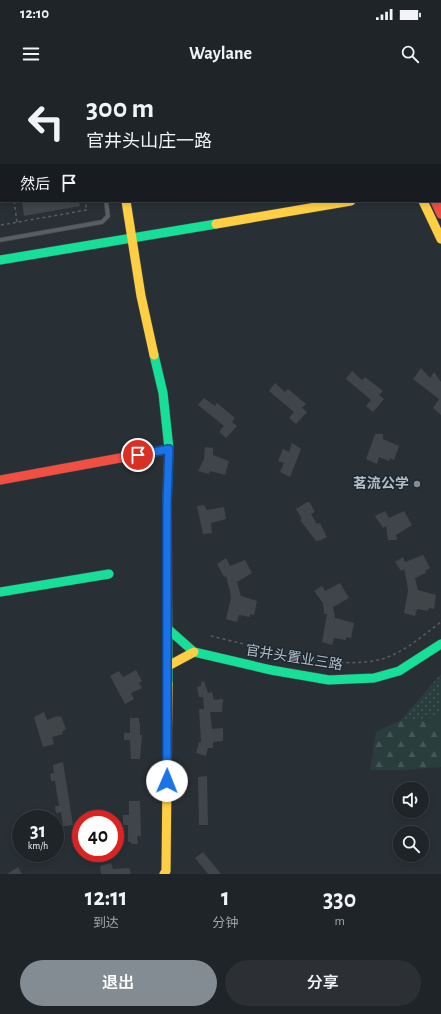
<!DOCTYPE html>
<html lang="zh">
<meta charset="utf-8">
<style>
:root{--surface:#1f2428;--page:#2c3034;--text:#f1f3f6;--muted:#a1a4a8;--line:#3c4145;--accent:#838c93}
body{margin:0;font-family:"Alegreya Sans","Noto Sans SC",sans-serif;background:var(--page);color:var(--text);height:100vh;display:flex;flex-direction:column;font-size:15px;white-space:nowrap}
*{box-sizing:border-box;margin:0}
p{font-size:13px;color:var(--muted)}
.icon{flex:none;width:22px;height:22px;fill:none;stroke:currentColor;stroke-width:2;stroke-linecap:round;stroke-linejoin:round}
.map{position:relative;height:794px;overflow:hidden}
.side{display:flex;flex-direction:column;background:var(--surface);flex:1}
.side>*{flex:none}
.banner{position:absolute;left:0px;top:0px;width:441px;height:122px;box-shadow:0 2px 6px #0003,0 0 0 1px var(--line);background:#1f2428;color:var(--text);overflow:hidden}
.fabs{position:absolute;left:393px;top:702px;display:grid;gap:8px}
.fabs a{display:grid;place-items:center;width:36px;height:36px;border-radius:50%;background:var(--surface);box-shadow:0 2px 6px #0003,0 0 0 1px var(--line);font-size:20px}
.speed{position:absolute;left:12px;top:730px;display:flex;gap:8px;font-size:20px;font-weight:700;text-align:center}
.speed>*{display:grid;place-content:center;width:52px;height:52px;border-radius:50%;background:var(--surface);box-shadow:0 2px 6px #0003,0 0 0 1px var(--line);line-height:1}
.speed small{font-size:10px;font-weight:400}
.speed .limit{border:6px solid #d22;background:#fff;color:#111}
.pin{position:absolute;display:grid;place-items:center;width:34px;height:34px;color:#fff;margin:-17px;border:2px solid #fff;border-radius:50%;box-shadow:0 1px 4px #0007}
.me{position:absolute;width:44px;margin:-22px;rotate:1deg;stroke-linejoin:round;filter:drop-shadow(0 0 3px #0008)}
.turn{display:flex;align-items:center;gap:14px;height:84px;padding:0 20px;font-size:18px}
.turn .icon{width:52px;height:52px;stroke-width:2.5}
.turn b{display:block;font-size:28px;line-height:34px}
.then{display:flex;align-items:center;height:38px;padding:0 20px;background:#0003;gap:8px;font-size:15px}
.eta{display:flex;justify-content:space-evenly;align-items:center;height:68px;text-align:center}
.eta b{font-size:24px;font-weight:600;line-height:28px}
.cta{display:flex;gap:8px;margin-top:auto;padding:8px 20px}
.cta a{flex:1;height:46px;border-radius:24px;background:var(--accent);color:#fff;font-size:16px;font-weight:600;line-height:46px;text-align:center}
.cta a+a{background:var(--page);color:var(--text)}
.status{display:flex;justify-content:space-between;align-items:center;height:28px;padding:0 20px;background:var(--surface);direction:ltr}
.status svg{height:11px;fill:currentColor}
header{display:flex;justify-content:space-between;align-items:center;height:52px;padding:0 20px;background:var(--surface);font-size:18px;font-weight:600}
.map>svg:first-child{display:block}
</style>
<div class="status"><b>12:10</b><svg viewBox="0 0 49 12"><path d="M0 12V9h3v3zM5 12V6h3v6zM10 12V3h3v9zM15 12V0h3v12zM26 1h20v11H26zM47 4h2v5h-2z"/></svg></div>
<header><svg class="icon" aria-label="menu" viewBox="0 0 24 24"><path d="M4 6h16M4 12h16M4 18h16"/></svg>Waylane<svg class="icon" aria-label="search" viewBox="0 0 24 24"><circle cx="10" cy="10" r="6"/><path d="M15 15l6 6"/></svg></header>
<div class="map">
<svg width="441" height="794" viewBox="0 0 441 794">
<defs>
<pattern id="grass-dots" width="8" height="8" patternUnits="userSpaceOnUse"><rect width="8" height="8" fill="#293d3c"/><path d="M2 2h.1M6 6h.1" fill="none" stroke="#465757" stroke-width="1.8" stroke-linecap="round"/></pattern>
<pattern id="forest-firs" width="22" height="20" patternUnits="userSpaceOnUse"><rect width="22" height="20" fill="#293d3c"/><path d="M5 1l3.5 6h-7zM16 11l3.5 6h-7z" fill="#465757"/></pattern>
</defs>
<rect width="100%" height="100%" fill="#293035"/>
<path fill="url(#grass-dots)" d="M441 594V637L401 640Z"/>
<path fill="url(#forest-firs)" d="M441 637V687L401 690H370L376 652 401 640Z"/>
<g fill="#40454a">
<path d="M22 121H79L80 126 24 136Z"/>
<path d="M421 288 430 298 434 292 441 302V335L433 328 439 319 413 299Z"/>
<path d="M352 291 362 300 365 297 383 311 379 315 384 319 373 332 366 326 371 320 346 299Z"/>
<path d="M275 303 285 312 288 309 306 324 302 328 307 332 296 344 289 338 294 332 269 311Z"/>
<path d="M204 318 215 326 217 323 235 338 232 342 237 346 226 358 219 352 224 346 198 325Z"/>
<path d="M375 354H383V359L399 366 394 380 390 378 389 381 379 377 377 384 366 379Z"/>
<path d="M292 363 301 369 290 397 280 392 284 383 278 381 283 369 289 372Z"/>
<path d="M205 367 213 368V375L229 381 225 395 210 391 209 394 198 391 204 379Z"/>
<path d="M307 422 310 423 315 432 311 434 317 444 320 443 327 457 321 460 316 461 300 440 302 439 296 429Z"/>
<path d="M204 425 207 430 224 427 226 439 211 443 212 453 203 454 197 426Z"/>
<path d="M385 431 389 438 404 431 412 445 396 455 397 460H388L386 446 383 448 375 436Z"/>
<path d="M423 475 430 488 425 491 426 493 415 498 418 510 436 515 434 529 429 528 428 531 417 529 415 536 404 533 408 511 407 503 404 489 401 491 395 482 403 477 405 482Z"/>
<path d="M226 478 230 486 245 480 252 493 237 502 241 516 257 521 254 535 250 534V537L239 535 237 542 226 539 231 518 230 511 226 496 224 497 217 484Z"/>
<path d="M340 503 349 518 333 527 335 538 354 543 351 558 346 557V560L334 558 332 565 322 562 327 534H324L323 523 314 511 322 506 325 511Z"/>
<path d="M136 590 142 601 139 603 142 608 131 613 134 619 125 624 110 596 119 591 123 597Z"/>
<path d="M204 601 208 613 212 612 214 620 223 619 222 632H210L212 649 223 648V661L213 662V668H208L206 676 196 673 199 662H201L199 629H204L203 617H199L197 607 201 606V602Z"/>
<path d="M44 632 47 640 57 636 58 637 61 636 66 649 62 652 63 654 52 657 54 664 43 667 34 637Z"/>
<path d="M130 638H139V643H140V655H142L140 679H131L130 660H124V653H130Z"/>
<path d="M63 682 73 745 66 746H63L61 732 56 733 55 726H59L55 701H51L50 694 54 693 53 685Z"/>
<path d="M207 696 208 745H199L198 697Z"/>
<path d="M129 721H140L141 756H137L138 764H131V762H128V745H123V735H129Z"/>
<path d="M203 772 221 794H208L195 778Z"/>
<path d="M111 783 113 789 129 788 131 794H101L100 786Z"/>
<path d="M18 787 22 794H7Z"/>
</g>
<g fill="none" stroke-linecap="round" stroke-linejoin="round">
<defs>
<g id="lane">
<path d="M228 0V1"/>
<path d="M297 0V1"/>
<path d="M306 0V1"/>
<path d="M0 160 102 142 108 136 106 121"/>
</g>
<g id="fast">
<path d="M365 0 366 1"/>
<path d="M378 0 379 1"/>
<path d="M0 180 216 144"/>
<path d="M154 275 163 313 169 369 167 422 168 604"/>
<path d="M0 512 109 494"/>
<path d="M168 549 194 572 271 590 329 600 374 598 399 591 441 564"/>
</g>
<g id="slow">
<path d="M107 0V1"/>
<path d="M126 121 141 216 154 275"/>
<path d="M423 121 441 159"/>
<path d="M216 144 351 121"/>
<path d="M168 586 194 572"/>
<path d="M164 794 166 791 168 604"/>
</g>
<g id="jam">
<path d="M435 121 441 134"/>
<path d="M0 400 169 369"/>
</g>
</defs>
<use href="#lane" stroke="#474c50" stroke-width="5"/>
<use href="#fast" stroke="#474c50" stroke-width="10"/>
<use href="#slow" stroke="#474c50" stroke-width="10"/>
<use href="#jam" stroke="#474c50" stroke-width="10"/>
<g stroke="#575d61" stroke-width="1.5" stroke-dasharray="3 3" stroke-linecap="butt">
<path d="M67 0V1"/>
<path d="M170 0V1"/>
<path d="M426 0V1"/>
<path d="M9 1 16 0"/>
<path d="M433 1 440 0"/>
<path d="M0 3 1 2"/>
<path d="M0 32 1 39"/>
<path d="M440 67H441"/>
<path d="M14 121 17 142"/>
<path d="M1 145 87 130 85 121"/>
<path d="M211 556C260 567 334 592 382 579 405 572 422 556 441 542"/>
</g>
<use href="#lane" stroke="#595e64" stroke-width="3.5"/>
<use href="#fast" stroke="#16e098" stroke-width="9"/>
<use href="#slow" stroke="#ffcf43" stroke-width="9"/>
<use href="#jam" stroke="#f24e42" stroke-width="9"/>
</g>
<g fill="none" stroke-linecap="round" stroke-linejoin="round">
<defs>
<path id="route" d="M138 375 169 369 167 422V701"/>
</defs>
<use href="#route" stroke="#114b97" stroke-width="10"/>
<use href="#route" stroke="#1a73e8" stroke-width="7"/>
</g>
<circle fill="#838c93" stroke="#1d2730" stroke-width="1.5" cx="417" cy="404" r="4"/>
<g text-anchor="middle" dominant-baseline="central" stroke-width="3" stroke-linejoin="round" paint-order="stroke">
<g font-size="14" font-weight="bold" fill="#b3bdc6" stroke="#1d2730" text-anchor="end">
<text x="409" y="404">茗流公学</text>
</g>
<g font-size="14" fill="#b3bdc6" stroke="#1d2730">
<text transform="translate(294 578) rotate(9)">官井头置业三路</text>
</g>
</g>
</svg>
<div class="fabs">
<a><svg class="icon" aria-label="sound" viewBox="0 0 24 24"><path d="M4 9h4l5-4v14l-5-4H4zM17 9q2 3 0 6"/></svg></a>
<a><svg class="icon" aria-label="search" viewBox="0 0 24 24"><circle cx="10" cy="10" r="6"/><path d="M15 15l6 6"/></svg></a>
</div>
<div class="speed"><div>31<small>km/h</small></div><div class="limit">40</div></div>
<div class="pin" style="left:138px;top:375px;background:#d93025"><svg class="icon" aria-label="arrive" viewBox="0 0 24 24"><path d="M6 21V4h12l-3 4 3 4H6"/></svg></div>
<svg class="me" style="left:167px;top:701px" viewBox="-20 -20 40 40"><circle r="19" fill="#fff"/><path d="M0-13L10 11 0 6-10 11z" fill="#1a73e8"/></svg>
<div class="banner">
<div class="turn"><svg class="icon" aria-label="left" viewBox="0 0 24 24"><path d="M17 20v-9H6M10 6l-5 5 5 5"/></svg><div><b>300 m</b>官井头山庄一路</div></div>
<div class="then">然后<svg class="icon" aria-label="arrive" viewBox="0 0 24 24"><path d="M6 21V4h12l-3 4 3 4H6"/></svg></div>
</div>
</div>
<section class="side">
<div class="eta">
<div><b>12:11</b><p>到达</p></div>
<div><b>1</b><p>分钟</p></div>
<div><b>330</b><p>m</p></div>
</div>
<div class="cta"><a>退出</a><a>分享</a></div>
</section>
